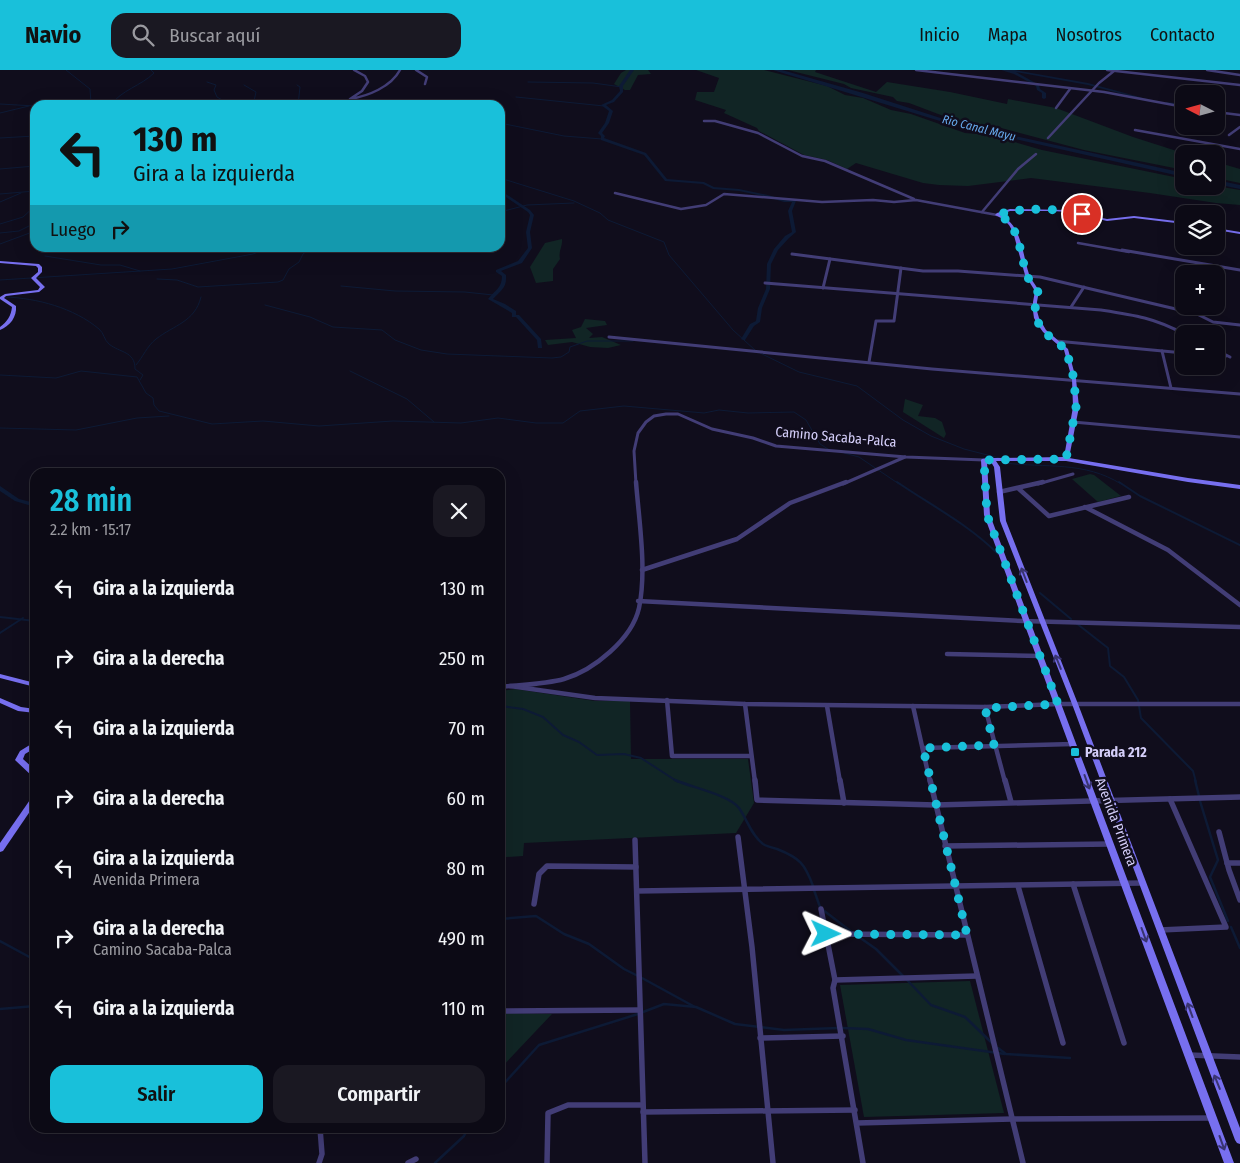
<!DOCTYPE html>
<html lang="es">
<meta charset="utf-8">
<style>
:root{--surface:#0c0a15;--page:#1a1822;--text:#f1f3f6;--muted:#9a9aa0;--line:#2c2b34;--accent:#19c0da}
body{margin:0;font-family:"Fira Sans Condensed",sans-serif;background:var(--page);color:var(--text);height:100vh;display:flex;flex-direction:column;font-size:19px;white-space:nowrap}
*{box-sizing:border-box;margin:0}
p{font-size:16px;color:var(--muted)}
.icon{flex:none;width:28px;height:28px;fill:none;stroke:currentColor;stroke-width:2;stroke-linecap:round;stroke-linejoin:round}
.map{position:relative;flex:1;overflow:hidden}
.panel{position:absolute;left:30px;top:398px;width:475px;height:665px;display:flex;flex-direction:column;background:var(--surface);border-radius:15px;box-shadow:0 5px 20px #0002,0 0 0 1px var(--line)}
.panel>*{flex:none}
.hud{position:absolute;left:30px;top:30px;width:475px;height:152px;border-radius:15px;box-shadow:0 5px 20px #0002,0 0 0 1px var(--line);background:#19c0da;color:#111;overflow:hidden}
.needle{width:32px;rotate:276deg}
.fabs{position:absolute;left:1175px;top:15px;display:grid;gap:10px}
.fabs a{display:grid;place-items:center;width:50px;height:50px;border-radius:10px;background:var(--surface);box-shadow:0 5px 20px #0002,0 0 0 1px var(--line);font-size:25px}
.pin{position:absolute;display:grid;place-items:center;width:42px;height:42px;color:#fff;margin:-21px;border:2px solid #fff;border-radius:50%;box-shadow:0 1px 5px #0007}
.me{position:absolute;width:55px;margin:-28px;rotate:91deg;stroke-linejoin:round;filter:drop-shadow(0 0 4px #0008)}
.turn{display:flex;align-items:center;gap:18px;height:105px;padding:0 20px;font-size:22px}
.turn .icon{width:65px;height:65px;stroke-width:2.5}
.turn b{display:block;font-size:35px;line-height:42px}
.then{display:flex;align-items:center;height:48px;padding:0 20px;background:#0003;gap:10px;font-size:19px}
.round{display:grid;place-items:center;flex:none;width:52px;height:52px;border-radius:15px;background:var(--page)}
.overview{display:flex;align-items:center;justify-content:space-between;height:85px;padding:0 20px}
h1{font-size:30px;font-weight:600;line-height:38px;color:var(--accent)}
.primary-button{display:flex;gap:10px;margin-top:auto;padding:10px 20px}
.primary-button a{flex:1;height:58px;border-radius:15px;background:var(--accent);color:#111;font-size:20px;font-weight:600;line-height:58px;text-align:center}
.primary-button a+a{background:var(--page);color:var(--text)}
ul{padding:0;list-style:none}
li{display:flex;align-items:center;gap:15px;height:70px;padding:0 20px}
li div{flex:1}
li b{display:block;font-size:19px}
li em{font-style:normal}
header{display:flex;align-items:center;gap:30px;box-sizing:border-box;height:70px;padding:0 25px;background:var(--accent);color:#111}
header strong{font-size:24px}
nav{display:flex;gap:28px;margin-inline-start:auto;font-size:18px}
.search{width:350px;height:45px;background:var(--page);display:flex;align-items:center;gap:12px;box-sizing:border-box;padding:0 18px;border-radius:15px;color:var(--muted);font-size:19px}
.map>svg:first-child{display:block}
</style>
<header>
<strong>Navio</strong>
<div class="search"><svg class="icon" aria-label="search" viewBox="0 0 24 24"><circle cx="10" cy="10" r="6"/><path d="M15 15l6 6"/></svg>Buscar aquí</div>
<nav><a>Inicio</a><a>Mapa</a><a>Nosotros</a><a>Contacto</a></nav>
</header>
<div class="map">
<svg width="1240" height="1093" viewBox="0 0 1240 1093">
<rect width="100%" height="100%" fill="#100d1c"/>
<g fill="#112525">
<path d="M626 0H648L651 4 638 5 630 20H625L614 14 621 3Z"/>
<path d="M696 0H764L827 16 845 25 863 28 891 40 911 44 965 63 990 65 1042 80 1184 109V116H1216L1240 120V135L1216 133 1150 123 1031 108 968 116 939 115 923 113 856 93 847 99 827 90 804 85 759 61 757 58 724 43 726 40 695 30 697 22H714L719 8Z"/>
<path d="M788 0H816L815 2 876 22 887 12 950 22 1007 34 1008 29 1056 38 1133 67 1186 84H1184V100L1084 80 990 55 962 53 909 33 897 31 893 27 851 18 844 14Z"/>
<path d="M1216 92 1240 99V113L1216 108Z"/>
<path d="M562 169C563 176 558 181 560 189L553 199V211L536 213 530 197 545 173Z"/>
<path d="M585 249 605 251 607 255 586 258 593 264 589 268 602 267 621 275 608 278 590 277 572 272 548 275 545 270 576 268 572 260 581 257Z"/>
<path d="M905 329 923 335 918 346 935 348 942 352 946 364 944 368 903 342Z"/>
<path d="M1090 404 1094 405 1121 426 1098 432 1072 409Z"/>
<path d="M515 619 595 631H630L631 689H748L754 733 736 763 524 773 523 786 506 787 500 847V621Z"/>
<path d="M970 911 1004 1043 864 1047 840 915Z"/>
<path d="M500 943 552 944 500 999Z"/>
</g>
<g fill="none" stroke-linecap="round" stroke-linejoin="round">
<g stroke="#0d1a35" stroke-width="1">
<path d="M66 0 90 19 91 33"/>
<path d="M207 12 216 15 214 20 217 27 231 35"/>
<path d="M528 12 593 13 622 17"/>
<path d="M244 15 256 22 254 31 248 35"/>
<path d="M297 15 300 17 298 35"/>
<path d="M516 27 604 36"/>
<path d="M0 34 35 36"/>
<path d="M59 35 83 32 92 35"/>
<path d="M111 35C121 20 141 16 154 3L151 0"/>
<path d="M0 43 29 36"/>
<path d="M500 53 564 66 602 69"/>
<path d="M0 68 35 66"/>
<path d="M0 99 35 96"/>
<path d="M500 108 574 131 600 143 608 150 664 172 669 185 733 260 756 281"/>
<path d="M0 124 35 121"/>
<path d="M0 132 21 123"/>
<path d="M500 142 527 135 574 133"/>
<path d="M0 154 23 147 35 136"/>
<path d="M0 163 19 161 35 153"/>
<path d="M0 174 35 161"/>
<path d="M188 182 217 178"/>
<path d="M45 186 101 195H120L140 201"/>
<path d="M157 209 177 210 198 217 278 212 283 210 289 199 299 192 303 184 311 178"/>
<path d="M0 210 172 199 253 184 268 178"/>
<path d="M341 216 395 221 465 222 493 225"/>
<path d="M5 227C37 228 74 238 99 259 104 263 104 270 109 274 120 283 135 281 135 299L143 305 140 310"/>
<path d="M265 235 310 247 333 257 382 260 395 270 421 280 447 284 552 288 561 287 569 282 570 277 587 271H633"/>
<path d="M760 283 799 302 857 316 903 350 931 366 964 379 999 388"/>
<path d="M136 295C143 287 147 276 156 269 174 255 195 252 201 227"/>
<path d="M350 301 407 329 434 352"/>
<path d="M0 305 56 308 81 301 137 307 146 323 153 328 154 335 159 341 212 354 263 351 319 356 393 351 461 353 498 348 536 353H563L580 341 624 336 704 343 719 340 748 343 794 342 806 350 820 374 828 379"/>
<path d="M0 358 76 360 137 348 169 346"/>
<path d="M844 383 859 387 899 414"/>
<path d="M1005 393C1045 398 1085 391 1121 414"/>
</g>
<g stroke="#0d1a35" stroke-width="2">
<path d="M897 412C932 436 968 454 998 484"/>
<path d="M1119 412 1140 426 1240 475"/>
<path d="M1040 523 1071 549"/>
<path d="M0 547 35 551"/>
<path d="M1076 553 1108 578 1110 596 1124 607 1138 630 1141 648 1193 701 1196 712"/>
<path d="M0 563 23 548"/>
<path d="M500 636 523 639 543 647 563 665 579 672 597 685 624 684 641 688 678 712"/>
</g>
<g stroke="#0d1a35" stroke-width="2.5">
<path d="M675 710C690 717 730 725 739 738 747 749 751 765 763 774 766 776 773 778 777 779 800 788 805 794 813 816"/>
<path d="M1195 710 1199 726"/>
<path d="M1200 731 1218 790 1210 807 1228 851"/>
<path d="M814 820 820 837"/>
<path d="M823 840 853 863"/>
<path d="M500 849 536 846 564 864 589 874 624 899 638 906"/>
<path d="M1231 857 1240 878"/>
<path d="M859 867 876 879 904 907"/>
<path d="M0 871 35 890"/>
<path d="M642 908 695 937"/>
<path d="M907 910 931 935 965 947 992 973"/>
<path d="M0 939 35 936"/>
<path d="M643 942 664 934 696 937 735 954 784 960 838 958"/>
<path d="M842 958 868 959 906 970 1005 984"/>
<path d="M998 978 1006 984 1070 988"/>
<path d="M500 1018 539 975 638 944"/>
<path d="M435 1093 464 1066 468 1058"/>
</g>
<g fill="#0d1a35" fill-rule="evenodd">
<path d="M630 0H634L623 16V22L614 32 606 35 613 41 609 53 602 63 605 66 604 68 646 83 667 109 704 112 714 117 739 119 768 125 784 130 798 129 800 130 796 131 792 141 796 162 789 168 778 180 771 194 770 219 762 238 760 252 754 256 745 270H743L741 269 750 254 756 251 758 238 766 219 767 194 774 179 785 166 792 162 788 141 792 132H784L767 127 739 121 713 119 703 114 665 111 644 85 601 70V66L598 63 605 53 609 41 601 35 612 30 620 21 619 16Z"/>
<path d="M1001 0H1015L1088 13 1147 29 1145 30 1088 15 1016 2 1039 15 1040 19 1046 23V28L1044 29 1042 28V23L1037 20 1036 16 1014 4Z"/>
<path d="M1166 32 1184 34V36L1167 34H1166Z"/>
<path d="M500 120 530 140 534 145 530 162 532 178 522 193 501 201 506 205C507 218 501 220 493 229L505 234 516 241V245H519L541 269 542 277V278H538L537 270 516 247H512V243L488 229C495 220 502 218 502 206L496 202V200L518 191 528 178 526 162 530 145 528 142 500 123Z"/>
<path d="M0 416 19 429 35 433V437L15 431 0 421Z"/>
</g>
<g fill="#0d1a35" fill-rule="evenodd">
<path d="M773 0H782L863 23 956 53 1184 103V107L953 55Z"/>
<path d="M1216 110 1240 115V119L1216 114Z"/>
</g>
<g stroke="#423d76" stroke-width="2.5">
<path d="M354 0 365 6 368 12 362 21 350 29C368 26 391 17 400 0"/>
<path d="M416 0 427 7 425 14"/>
<path d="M916 0 1104 22 1184 37"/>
<path d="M1107 0 1240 15"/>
<path d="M1207 0 1240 5"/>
<path d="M1056 38 1070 19"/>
<path d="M1216 42 1240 45"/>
<path d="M704 51H715L758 63 802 86 825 91 914 129"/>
<path d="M1135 60 1240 79"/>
<path d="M1229 65 1240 57"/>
<path d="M1048 68 1099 13 1114 1"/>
<path d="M615 123 681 139 706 135 724 124 822 132 873 130 894 132 916 130 997 145"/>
<path d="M982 142 1018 99 1036 84"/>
<path d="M1078 173 1129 182"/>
</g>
<g stroke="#423d76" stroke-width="3">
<path d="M1122 180 1240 200"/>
<path d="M792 184 923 201H958L1040 207 1197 244 1213 252 1240 255"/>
<path d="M765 213 1101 240C1134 245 1155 248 1184 264"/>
<path d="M823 218 830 189"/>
<path d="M1071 237 1084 217"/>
<path d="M609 267 932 299 1240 324"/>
<path d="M1056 271 1184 283"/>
<path d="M1216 280 1230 287"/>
<path d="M1162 281 1171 318"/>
<path d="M1216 286H1226"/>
<path d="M869 292 876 251H894L901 198"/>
<path d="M1073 352 1240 367"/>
<path d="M636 414 634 381 638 363 646 352 654 346 666 344H678L712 359 753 368 776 376 906 387 984 390"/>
<path d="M843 414 905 387"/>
<path d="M1038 414 1073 404"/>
</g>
<g stroke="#423d76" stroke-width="4.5">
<path d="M1019 419 1049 446 1129 427"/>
<path d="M999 422 1043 412"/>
<path d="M1085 437 1168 480 1240 535"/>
<path d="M642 500 737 469 790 433 846 412"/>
<path d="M638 531 1023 551 1240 557"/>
<path d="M947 584 1040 586"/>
<path d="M510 616 595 628 745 634 985 637 1058 634H1240"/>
<path d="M500 617C519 615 547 614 564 609 594 600 632 569 639 538 647 500 639 451 636 412"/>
<path d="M667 630 672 686H751"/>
<path d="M745 634 755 712"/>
<path d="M827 636 840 712"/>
<path d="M913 636 930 712"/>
<path d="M985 637 1005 712"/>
<path d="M923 678 1073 674"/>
</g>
<g stroke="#423d76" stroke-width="5.5">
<path d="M755 710 757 730 936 735 1240 727"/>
<path d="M840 710 844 733"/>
<path d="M930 710 1023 1093"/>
<path d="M1005 710 1011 732"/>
<path d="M1219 762 1229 800 1240 830"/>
<path d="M738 767 752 877 773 1093"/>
<path d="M635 770 645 1093"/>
<path d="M945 776 1110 774"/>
<path d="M1227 793H1240"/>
<path d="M1073 814 1124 973"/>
<path d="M1018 816 1063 973"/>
<path d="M637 821 1142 813"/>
<path d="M534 834 539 804 547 796 636 797"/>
<path d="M821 839 835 910 833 918 863 1093"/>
<path d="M1160 860 1226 857 1170 729"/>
<path d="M826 864 967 865"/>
<path d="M835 910 977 906"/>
<path d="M505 941 640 940"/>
<path d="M760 968 843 966"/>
<path d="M1189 985 1240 987"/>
<path d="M643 1042 855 1040"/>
<path d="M857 1053 1012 1049 1212 1048"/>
<path d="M319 1093 322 1084 320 1058"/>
<path d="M408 1093 416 1089"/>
<path d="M547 1093 548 1043 568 1035H642"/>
</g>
<g fill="#776fef" fill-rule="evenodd">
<path d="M1010 139 1067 140 1107 149 1134 146 1184 152V154L1134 148 1107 151 1067 142 1053 141H1010L1000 145C1022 155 1022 183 1029 204 1031 210 1036 215 1039 221L1037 232V241L1039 248 1046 260 1068 279 1076 309 1079 337 1069 388 1188 408 1240 415V419L1188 412 1066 391H996L1000 397 1006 451 1078 634 1240 1058V1074L1237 1073 1235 1070 1072 634 1000 451 994 397 991 392H987L990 445 1234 1093H1224L984 445 981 390 982 389 992 387 994 388 1064 387 1073 337 1072 309 1064 280 1043 262 1038 255 1034 248 1033 241V232L1035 221 1025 205 1013 162 1009 155 1003 149 995 145 997 143Z"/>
<path d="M1216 158 1240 162V164L1216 160Z"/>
<path d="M0 191 39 194 42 197V202L36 208 45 217 39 222 6 226 4 228 16 236C17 247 10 256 0 260V257C7 252 11 246 12 237L0 229V227L5 224 38 220 40 217 31 208 38 202V198L36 196 0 193Z"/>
<path d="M0 604 35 613V617L0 608Z"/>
<path d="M0 628 21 637 35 639V643L18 641 0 633Z"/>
<path d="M33 673H35V678L25 684 23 689 35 700V706H32L15 690 20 681Z"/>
<path d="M35 726V734L3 781 0 782V773L32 727Z"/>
</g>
</g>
<defs><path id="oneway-shaft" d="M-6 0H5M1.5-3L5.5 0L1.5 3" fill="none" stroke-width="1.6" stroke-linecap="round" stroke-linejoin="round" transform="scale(1.25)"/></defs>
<g stroke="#393470">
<use href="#oneway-shaft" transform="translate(1024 505) rotate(-111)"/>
<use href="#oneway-shaft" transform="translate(1058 592) rotate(-112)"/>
<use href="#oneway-shaft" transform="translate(1087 712) rotate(70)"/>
<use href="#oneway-shaft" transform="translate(1144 865) rotate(70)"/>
<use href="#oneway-shaft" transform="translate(1190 940) rotate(-110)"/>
<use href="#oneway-shaft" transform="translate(1217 1012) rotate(-112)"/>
<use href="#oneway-shaft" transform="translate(1222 1073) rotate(70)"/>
</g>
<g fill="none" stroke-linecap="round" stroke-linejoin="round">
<path stroke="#19c0da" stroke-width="9" stroke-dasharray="0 16.2" d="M826 864 967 865 923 678 994 675 985 638 1058 634 987 445 984 390 1066 389 1076 337 1074 309 1066 279C1043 263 1029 252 1038 222 1034 216 1029 211 1027 205 1020 187 1020 151 997 145 1018 137 1059 138 1082 144"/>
</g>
<rect fill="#19c0da" stroke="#100d1c" stroke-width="2" x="1070" y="677" width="10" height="10" rx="2.5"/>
<g text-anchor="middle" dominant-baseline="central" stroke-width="5" stroke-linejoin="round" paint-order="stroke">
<g font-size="12" font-style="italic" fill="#67aaee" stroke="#100d1c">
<text transform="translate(979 58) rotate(14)">Rio Canal Mayu</text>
</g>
<g font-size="14" fill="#d4cef9" stroke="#100d1c">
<text transform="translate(836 367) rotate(5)">Camino Sacaba-Palca</text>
<text transform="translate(1116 752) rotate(69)">Avenida Primera</text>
</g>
<g font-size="14" font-weight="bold" fill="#d4cef9" stroke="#100d1c" text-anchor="start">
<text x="1085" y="682">Parada 212</text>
</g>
</g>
</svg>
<div class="fabs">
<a><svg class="needle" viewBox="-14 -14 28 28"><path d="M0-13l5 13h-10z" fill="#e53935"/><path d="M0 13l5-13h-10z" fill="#9a9aa0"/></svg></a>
<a><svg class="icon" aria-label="search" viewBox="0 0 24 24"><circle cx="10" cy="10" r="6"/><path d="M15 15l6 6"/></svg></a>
<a><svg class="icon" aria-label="layers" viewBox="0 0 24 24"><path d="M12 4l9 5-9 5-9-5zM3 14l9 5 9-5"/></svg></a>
<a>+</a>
<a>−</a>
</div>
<div class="pin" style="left:1082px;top:144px;background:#d93025"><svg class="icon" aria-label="arrive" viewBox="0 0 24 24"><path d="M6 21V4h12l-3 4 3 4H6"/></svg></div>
<svg class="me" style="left:826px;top:864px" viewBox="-20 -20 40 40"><path d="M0-17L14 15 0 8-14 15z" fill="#19c0da" stroke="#fff" stroke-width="4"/></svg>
<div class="hud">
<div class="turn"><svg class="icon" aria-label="left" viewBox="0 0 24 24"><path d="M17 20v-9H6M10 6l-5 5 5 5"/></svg><div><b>130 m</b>Gira a la izquierda</div></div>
<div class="then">Luego<svg class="icon" aria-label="right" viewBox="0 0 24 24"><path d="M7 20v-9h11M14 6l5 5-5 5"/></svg></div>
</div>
<section class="panel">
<div class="overview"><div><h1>28 min</h1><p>2.2 km · 15:17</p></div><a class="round"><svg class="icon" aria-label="close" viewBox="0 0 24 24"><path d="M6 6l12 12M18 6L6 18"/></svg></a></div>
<ul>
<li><svg class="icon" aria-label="left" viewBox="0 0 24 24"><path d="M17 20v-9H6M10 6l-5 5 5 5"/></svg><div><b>Gira a la izquierda</b></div><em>130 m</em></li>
<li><svg class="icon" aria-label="right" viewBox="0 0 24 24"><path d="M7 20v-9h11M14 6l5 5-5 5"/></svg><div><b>Gira a la derecha</b></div><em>250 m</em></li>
<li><svg class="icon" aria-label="left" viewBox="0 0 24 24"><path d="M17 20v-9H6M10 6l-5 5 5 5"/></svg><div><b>Gira a la izquierda</b></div><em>70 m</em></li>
<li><svg class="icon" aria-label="right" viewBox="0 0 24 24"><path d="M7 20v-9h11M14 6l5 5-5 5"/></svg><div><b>Gira a la derecha</b></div><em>60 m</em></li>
<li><svg class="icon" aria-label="left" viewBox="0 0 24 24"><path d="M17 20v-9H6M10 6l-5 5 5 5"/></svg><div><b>Gira a la izquierda</b><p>Avenida Primera</p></div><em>80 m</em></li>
<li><svg class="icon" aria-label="right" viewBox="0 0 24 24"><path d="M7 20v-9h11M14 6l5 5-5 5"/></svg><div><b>Gira a la derecha</b><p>Camino Sacaba-Palca</p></div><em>490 m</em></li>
<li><svg class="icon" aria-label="left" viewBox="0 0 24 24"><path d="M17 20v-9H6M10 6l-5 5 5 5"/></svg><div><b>Gira a la izquierda</b></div><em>110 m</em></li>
</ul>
<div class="primary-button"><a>Salir</a><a>Compartir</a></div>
</section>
</div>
